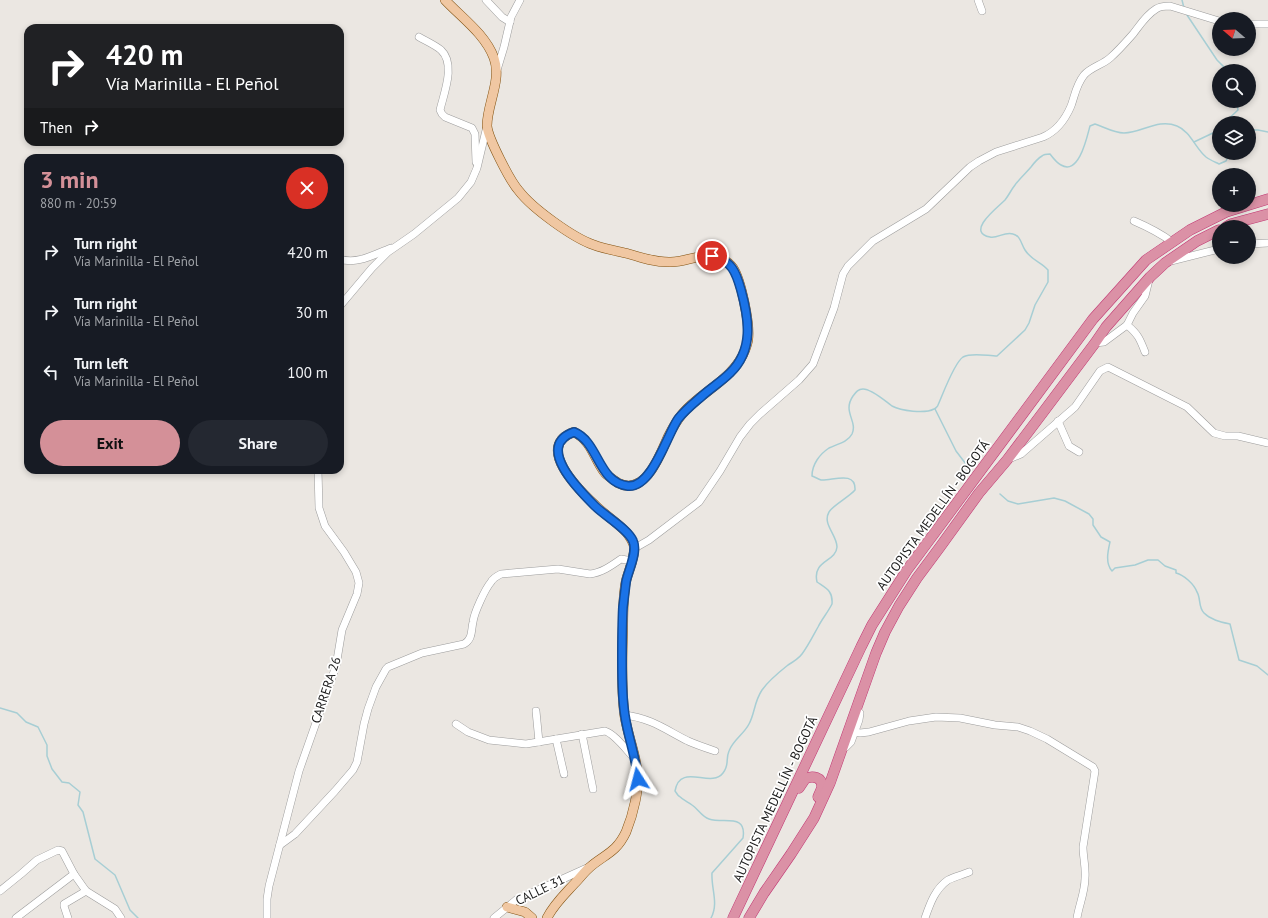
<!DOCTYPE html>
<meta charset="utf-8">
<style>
:root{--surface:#171b24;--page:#242831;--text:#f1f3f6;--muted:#9ea1a6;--accent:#d49098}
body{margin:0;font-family:"PT Sans",sans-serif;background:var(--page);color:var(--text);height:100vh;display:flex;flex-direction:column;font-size:15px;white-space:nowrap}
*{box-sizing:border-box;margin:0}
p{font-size:13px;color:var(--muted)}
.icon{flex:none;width:22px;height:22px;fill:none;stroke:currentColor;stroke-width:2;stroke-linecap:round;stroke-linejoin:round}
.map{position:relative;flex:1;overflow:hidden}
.details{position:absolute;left:24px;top:154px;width:320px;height:320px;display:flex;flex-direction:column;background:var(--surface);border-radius:12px;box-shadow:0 2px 6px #0003}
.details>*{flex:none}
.top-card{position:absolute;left:24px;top:24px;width:320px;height:122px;border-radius:12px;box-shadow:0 2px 6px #0003;background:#202124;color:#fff;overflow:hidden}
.needle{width:26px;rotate:289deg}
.fabs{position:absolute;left:1212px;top:12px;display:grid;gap:8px}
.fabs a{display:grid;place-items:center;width:44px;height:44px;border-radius:50%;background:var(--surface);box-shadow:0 2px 6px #0003;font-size:20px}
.pin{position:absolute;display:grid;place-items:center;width:34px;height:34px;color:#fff;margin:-17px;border:2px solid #fff;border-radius:50%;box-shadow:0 1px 4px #0007}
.me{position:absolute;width:44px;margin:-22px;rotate:351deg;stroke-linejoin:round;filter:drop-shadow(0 0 3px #0008)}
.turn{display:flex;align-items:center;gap:14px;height:84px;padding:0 16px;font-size:18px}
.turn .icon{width:52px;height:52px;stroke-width:2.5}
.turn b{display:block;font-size:28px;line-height:34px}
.then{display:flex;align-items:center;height:38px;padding:0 16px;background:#0003;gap:8px;font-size:15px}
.round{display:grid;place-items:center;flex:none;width:42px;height:42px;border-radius:21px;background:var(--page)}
.summary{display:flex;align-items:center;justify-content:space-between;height:68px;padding:0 16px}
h1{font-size:24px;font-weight:600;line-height:30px;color:var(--accent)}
.primary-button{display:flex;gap:8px;margin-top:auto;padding:8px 16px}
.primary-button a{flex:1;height:46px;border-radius:24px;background:var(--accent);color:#111;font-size:16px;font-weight:600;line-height:46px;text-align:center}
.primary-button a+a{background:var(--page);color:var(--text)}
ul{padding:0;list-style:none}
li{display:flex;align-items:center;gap:12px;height:60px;padding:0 16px}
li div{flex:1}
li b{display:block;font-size:15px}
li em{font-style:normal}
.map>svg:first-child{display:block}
</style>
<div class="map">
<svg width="1268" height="918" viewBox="0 0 1268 918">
<rect width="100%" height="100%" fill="#ebe7e2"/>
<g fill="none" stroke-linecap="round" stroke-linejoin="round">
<g stroke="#a7ced4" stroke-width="1.5">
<path d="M1182 0 1184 8"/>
<path d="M1187 15 1217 60 1228 71"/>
<path d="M1224 123 1238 110 1236 101"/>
<path d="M1249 130H1258L1268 132"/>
<path d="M1194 142 1215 132 1219 128"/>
<path d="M935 409 956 451 969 468"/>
<path d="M1000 494 1008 501 1018 504 1054 498 1065 501 1089 514 1093 519V525L1101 537 1110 542C1108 551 1105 563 1112 571L1115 568 1135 565 1148 560H1158L1165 566 1176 570V573C1184 575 1194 584 1197 592 1201 598 1198 607 1204 613 1211 620 1221 622 1230 624L1239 660 1257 666 1268 675"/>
<path d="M0 708 17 713 26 722 38 727 47 745V756L52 769 62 782 69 783 80 792 78 805 83 812 95 859 115 875 130 910 138 918"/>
<path d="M711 918C719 903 711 889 712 873L743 838C747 813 724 824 709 819 702 817 698 809 692 805 688 802 683 800 679 796 678 796 676 792 675 791 680 762 711 789 723 773 730 764 725 760 729 751 733 740 744 734 749 724 755 713 754 702 762 690 769 680 778 673 788 665 793 662 799 658 802 654 808 646 813 636 818 627 822 619 828 612 832 604 833 591 827 589 817 582 812 560 836 562 837 547 837 535 822 524 829 512 832 506 849 497 855 490 856 470 832 481 821 480 818 479 815 477 812 476 812 464 820 454 829 448 837 444 848 442 852 434 858 421 842 412 853 396 856 392 858 389 863 389 872 389 885 401 892 406 901 411 925 414 934 409 935 409 938 406 938 405 943 394 954 363 963 357 972 352 988 356 997 356L1025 330 1029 323 1035 305 1048 282V270C1041 262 1031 260 1025 250 1021 244 1021 236 1013 234 1005 231 997 239 990 237 965 232 998 207 1005 200 1009 195 1011 190 1015 185 1020 178 1026 173 1031 167 1034 163 1037 159 1042 156 1044 154 1047 154 1050 154 1053 158 1057 163 1061 165 1079 176 1087 137 1090 126L1095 124C1104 127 1114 133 1124 133 1142 133 1158 118 1177 126 1190 131 1196 149 1206 157 1210 160 1215 162 1219 164L1226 161 1230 153"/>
</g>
<defs>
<g id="minor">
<path d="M486 0 502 17 510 22"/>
<path d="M978 0 982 11"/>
<path d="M1249 24H1268"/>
<path d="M419 37C426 41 435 45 441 50 456 64 444 93 440 110L442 114 445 117 472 128 475 134 476 162"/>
<path d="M497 70 504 47 511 17 520 0"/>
<path d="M1134 221C1148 227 1160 233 1172 242"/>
<path d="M1249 244 1268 243"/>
<path d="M340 259C357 265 375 254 391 248"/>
<path d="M1171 261 1219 249"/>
<path d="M340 306 372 268 388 252 414 234 458 198 471 182 477 168 487 126"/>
<path d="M1127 325C1138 334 1140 339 1145 352"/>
<path d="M1095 343 1104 342 1127 325 1133 313 1145 296 1149 280"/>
<path d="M1058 421 1069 446 1079 452"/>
<path d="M1009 459 1021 454 1075 407 1100 371 1108 367 1187 407 1214 433 1225 436H1238L1268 443"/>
<path d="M635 548 649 540 699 502 720 471 740 437 750 424 760 414 799 380 813 364 834 308 843 274 848 266 873 241 926 209 970 167 979 161 996 152 1043 137C1057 131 1065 120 1071 106 1075 95 1076 85 1084 75 1091 67 1102 65 1110 58 1118 51 1126 42 1133 34 1140 25 1146 15 1156 9 1160 6 1165 6 1170 6L1219 21"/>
<path d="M536 711 539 742"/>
<path d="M624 715C651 718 666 730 688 741 697 745 706 748 715 751"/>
<path d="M456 724 468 732 489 740 526 744 605 731C615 734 627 751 635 759"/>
<path d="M854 732 860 733 869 732 909 721 936 717 960 718 995 725 1018 727 1030 731 1047 739 1093 767 1095 771 1083 847C1083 857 1086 867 1085 878 1085 892 1079 905 1077 918"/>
<path d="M582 734 593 789"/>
<path d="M556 739 564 774"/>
<path d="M842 749 846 747 851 742 859 720 860 713 856 709"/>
<path d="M280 845 295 834 335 791 353 770 357 762 364 724 368 709 376 687 386 669 388 667 422 653 464 644C473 639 471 630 473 622 474 613 485 589 491 582 493 578 497 576 501 574L558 569 590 574C601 573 611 566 621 559L632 561"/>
<path d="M0 891 21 874 37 860 58 850 62 851 74 874 86 891 115 909 121 918"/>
<path d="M16 918 74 874"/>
<path d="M68 918 64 906V904L86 891"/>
<path d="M267 918V899L269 886 299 771 336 666 342 630 357 594 359 583 356 572 344 552 325 526 319 508 318 470"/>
<path d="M494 918 516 900 587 868"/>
<path d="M925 918C930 904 935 889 948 880 954 877 962 875 969 872"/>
</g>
<g id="major">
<path d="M445 0C462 18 485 34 494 58 502 80 487 104 487 126 488 138 510 181 519 191 532 208 573 238 594 245 605 249 617 251 629 254 642 258 655 262 669 262 687 263 701 251 720 258 725 260 730 264 733 268 741 280 750 324 748 339 748 342 746 347 745 350 734 379 702 391 683 413 677 420 672 429 668 437 660 455 645 497 618 483 614 480 609 477 605 473 594 459 592 441 574 432 534 446 579 490 595 505 605 515 618 523 627 533 630 537 633 541 634 546 636 555 628 572 626 581 623 596 623 611 623 626 622 655 621 683 624 711 626 731 635 750 637 770 640 788 633 815 626 832 616 853 605 854 590 867 584 872 580 878 575 883 565 894 554 904 547 918"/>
<path d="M507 907 525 912 532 918"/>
</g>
<g id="highway">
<path d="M1226 227 1231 224 1268 214"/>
<path d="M799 788 805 779C812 775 823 777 822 787 821 791 819 794 818 797"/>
<path d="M733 918 861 647 872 625 907 570 1093 319 1146 260 1190 230 1226 212 1268 199"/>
<path d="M749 918 764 893 791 854 814 818 830 783 876 653 885 632 899 606 917 578 940 547 979 493 1007 460 1044 411 1095 343 1106 327 1150 277 1165 263 1197 241 1219 230"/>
</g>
</defs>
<use href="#minor" stroke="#9c9c9c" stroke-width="8"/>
<use href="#major" stroke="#825211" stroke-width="10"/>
<use href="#highway" stroke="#c13773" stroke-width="11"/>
<use href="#minor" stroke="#fff" stroke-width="7"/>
<use href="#major" stroke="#f0c7a2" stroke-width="9"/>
<use href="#highway" stroke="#db91a6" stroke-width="10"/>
</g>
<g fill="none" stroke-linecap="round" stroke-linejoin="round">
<defs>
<path id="route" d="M638 779C636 757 628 737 625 716 622 698 622 680 622 661 622 643 622 625 623 607 624 599 625 590 626 582 628 571 638 552 633 541 628 529 605 516 595 506 580 491 534 446 574 432 599 442 598 483 628 486 652 488 667 435 678 419 685 410 694 403 702 396 711 388 722 381 730 373 754 350 749 319 741 290 736 272 732 261 712 256"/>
</defs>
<use href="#route" stroke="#114b97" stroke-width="10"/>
<use href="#route" stroke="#1a73e8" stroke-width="7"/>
</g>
<g text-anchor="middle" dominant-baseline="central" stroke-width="3.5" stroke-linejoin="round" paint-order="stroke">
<g font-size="13" fill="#1b1b1b" stroke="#fff">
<text transform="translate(933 515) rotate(-54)">AUTOPISTA MEDELLÍN - BOGOTÁ</text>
<text transform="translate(326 690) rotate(-72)">CARRERA 26</text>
<text transform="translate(775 799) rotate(-65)">AUTOPISTA MEDELLÍN - BOGOTÁ</text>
<text transform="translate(540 890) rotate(-26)">CALLE 31</text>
</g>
</g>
</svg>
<div class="fabs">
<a><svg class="needle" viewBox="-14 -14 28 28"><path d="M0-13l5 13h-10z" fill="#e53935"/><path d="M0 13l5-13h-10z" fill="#9ea1a6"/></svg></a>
<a><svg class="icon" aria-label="search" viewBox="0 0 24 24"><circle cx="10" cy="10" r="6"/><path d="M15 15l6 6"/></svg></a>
<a><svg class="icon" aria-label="layers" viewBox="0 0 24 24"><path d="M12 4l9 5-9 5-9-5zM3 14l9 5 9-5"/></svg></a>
<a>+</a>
<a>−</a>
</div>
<div class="pin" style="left:712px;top:256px;background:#d93025"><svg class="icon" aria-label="arrive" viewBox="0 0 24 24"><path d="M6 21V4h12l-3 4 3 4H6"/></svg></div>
<svg class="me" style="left:638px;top:779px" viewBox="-20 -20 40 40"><path d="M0-17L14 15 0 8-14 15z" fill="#1a73e8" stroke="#fff" stroke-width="4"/></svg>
<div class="top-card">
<div class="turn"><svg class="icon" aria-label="right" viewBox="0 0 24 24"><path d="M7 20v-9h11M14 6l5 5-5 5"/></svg><div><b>420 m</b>Vía Marinilla - El Peñol</div></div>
<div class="then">Then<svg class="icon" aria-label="right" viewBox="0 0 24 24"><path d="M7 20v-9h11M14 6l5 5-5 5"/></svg></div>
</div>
<section class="details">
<div class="summary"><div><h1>3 min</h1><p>880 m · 20:59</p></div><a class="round" style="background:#d93025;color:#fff"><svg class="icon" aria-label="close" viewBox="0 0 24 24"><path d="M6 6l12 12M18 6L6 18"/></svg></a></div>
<ul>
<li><svg class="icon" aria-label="right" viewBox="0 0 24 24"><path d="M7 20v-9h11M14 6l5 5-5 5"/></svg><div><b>Turn right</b><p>Vía Marinilla - El Peñol</p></div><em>420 m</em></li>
<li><svg class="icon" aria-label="right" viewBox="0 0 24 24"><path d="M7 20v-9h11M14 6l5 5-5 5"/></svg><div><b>Turn right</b><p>Vía Marinilla - El Peñol</p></div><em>30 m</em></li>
<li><svg class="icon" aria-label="left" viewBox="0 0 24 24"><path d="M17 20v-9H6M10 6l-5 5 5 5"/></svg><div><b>Turn left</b><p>Vía Marinilla - El Peñol</p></div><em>100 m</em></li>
</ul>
<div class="primary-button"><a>Exit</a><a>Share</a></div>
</section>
</div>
